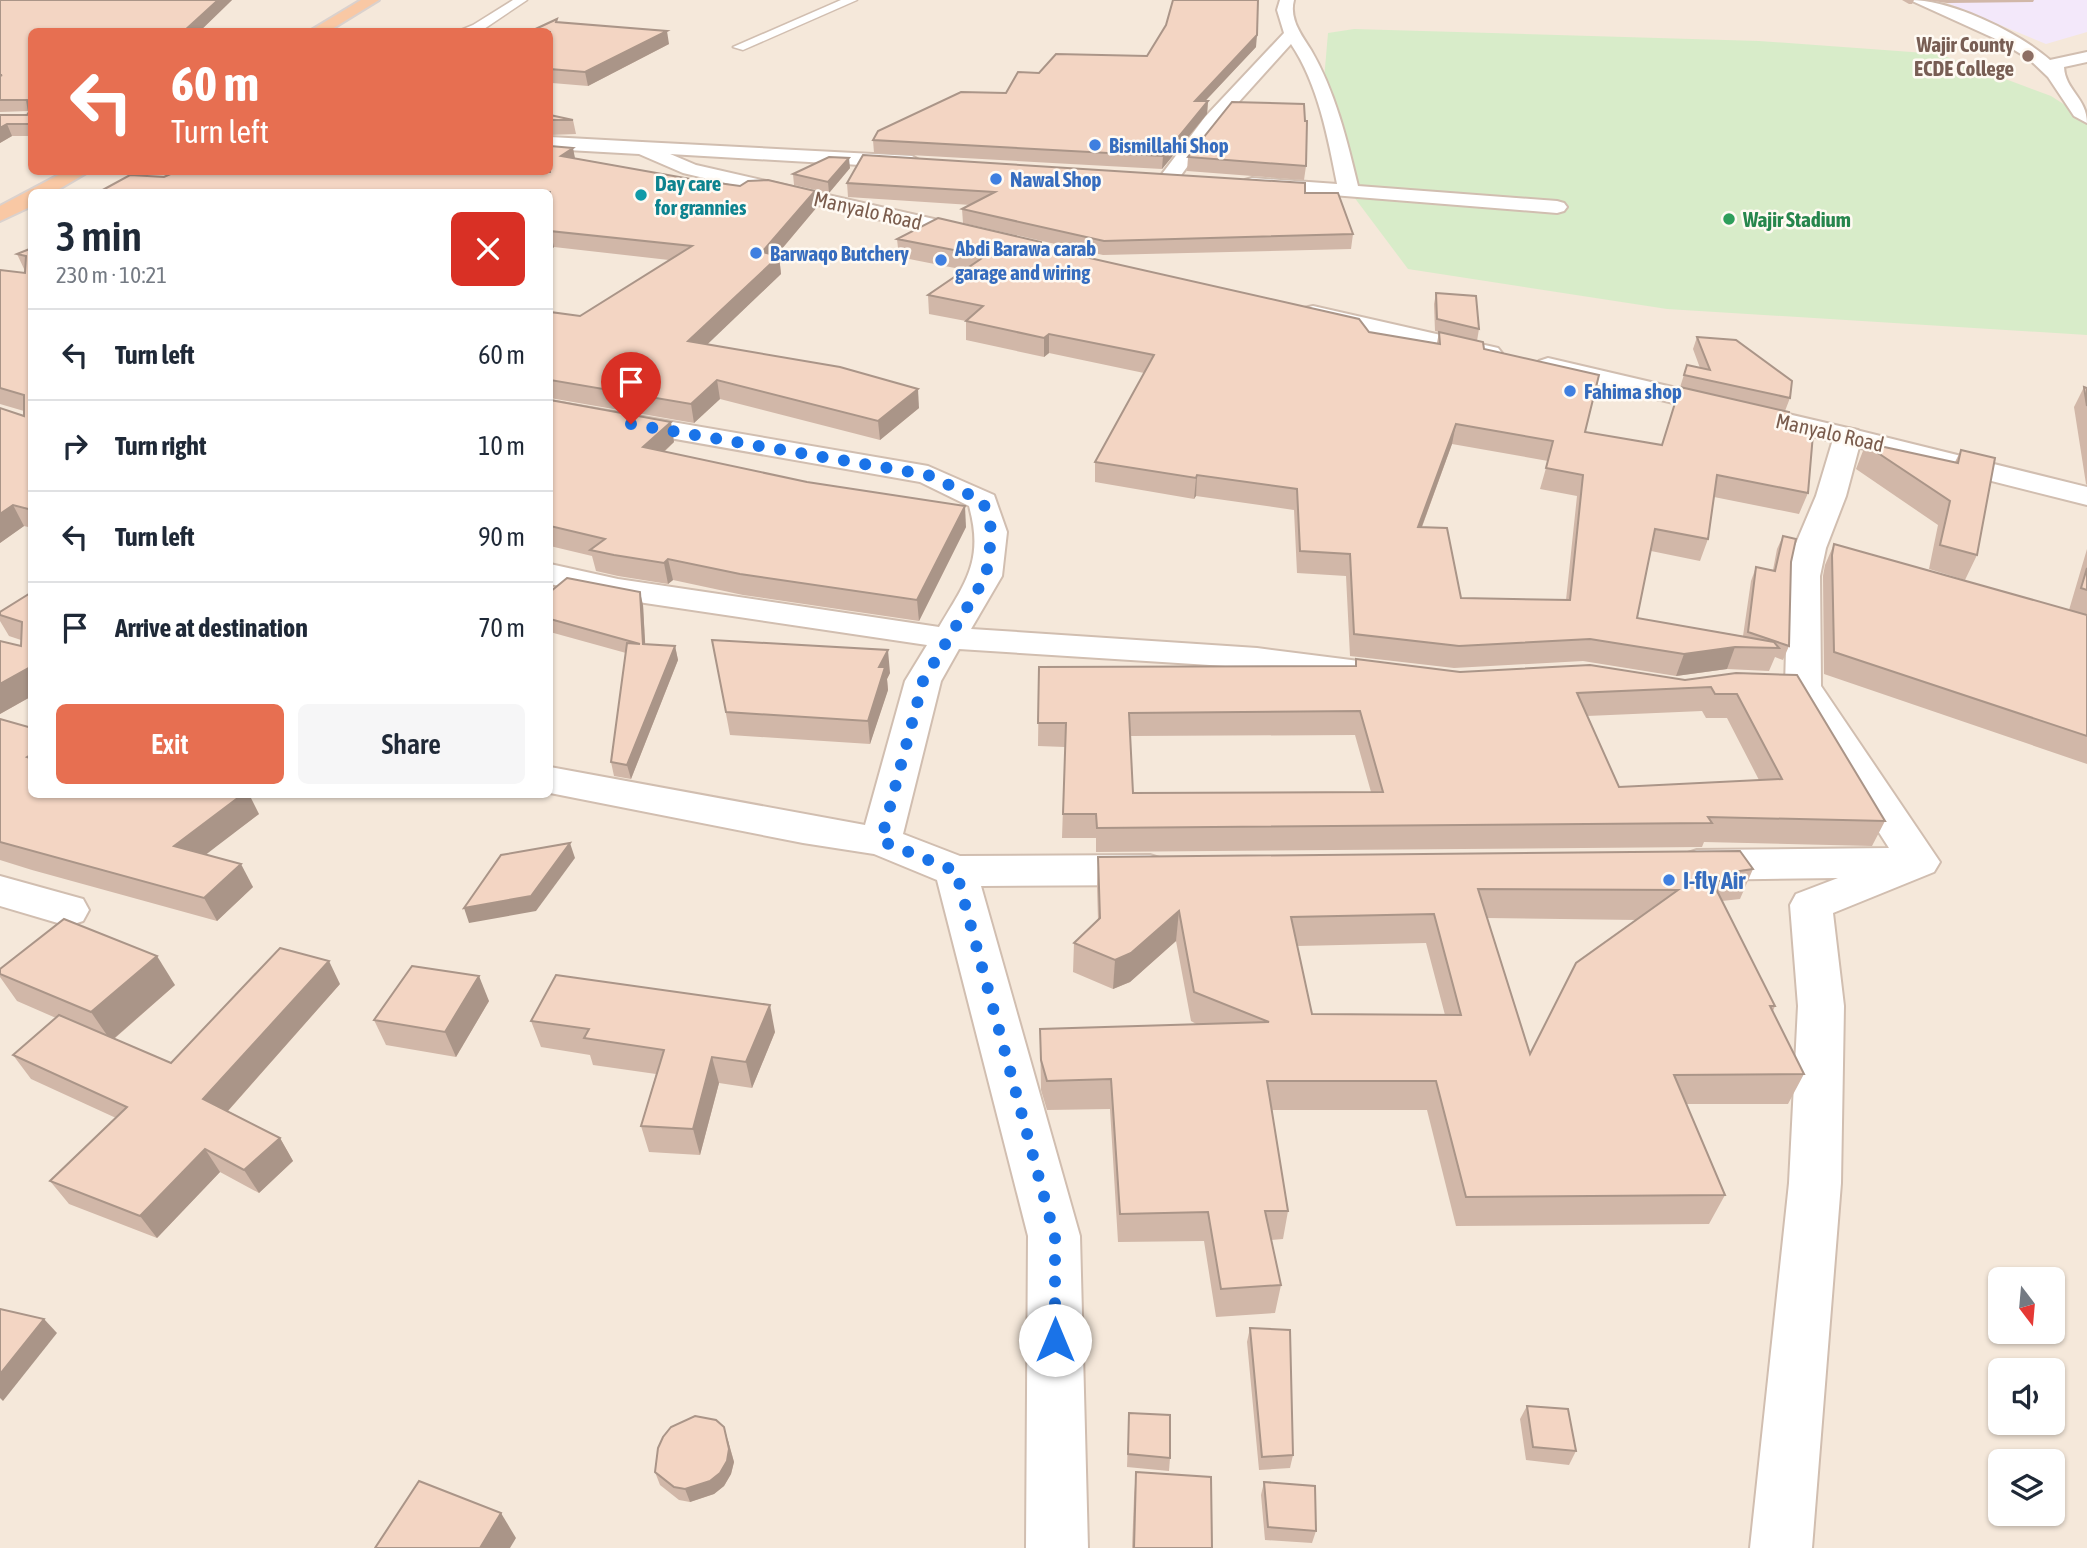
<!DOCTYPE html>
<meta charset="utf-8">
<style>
:root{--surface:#fff;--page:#f6f6f7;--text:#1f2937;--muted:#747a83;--line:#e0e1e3;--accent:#e76f51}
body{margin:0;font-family:"Asap Condensed",sans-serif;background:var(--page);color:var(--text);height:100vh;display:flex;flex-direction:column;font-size:26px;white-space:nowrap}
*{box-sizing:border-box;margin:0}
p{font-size:23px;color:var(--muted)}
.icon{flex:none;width:38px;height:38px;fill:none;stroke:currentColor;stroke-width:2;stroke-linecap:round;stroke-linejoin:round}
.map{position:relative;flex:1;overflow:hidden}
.side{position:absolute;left:28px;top:189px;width:525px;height:609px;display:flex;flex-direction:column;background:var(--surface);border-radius:10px;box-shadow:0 2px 5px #0004}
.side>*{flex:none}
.banner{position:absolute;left:28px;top:28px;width:525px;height:147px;border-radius:10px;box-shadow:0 2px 5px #0004;background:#e76f51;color:#fff;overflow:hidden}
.needle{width:46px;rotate:164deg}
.controls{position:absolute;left:1988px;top:1267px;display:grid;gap:14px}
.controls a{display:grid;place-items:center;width:77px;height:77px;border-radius:10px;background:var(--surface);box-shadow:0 2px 5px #0004;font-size:35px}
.pin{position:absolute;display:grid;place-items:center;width:60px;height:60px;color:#fff;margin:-72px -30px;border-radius:50% 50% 50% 0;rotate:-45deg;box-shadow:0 0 7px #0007}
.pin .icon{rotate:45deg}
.me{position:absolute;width:77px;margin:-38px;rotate:0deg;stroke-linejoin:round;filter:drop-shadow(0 0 5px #0008)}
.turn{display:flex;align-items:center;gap:24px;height:147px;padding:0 28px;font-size:32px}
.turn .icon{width:91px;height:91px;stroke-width:2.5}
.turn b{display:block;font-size:49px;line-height:60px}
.round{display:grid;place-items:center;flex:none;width:74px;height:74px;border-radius:10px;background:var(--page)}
.summary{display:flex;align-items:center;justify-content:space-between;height:119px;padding:0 28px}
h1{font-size:42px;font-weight:600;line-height:52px}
.cta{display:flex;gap:14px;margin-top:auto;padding:14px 28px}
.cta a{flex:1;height:80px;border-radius:10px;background:var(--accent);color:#fff;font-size:28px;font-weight:600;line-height:80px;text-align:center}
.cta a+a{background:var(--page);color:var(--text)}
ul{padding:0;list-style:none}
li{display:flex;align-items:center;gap:21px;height:91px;padding:0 28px;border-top:2px solid var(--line)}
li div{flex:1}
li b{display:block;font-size:26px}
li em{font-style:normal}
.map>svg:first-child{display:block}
</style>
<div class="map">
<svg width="2087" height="1548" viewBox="0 0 2087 1548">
<rect width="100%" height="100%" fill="#fdf6ec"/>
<path fill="#f5e8da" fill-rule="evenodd" d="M0 0H2087V1548H0ZM32 32H550V172H32ZM32 192H550V794H32ZM2000 1279H2053V1332H2000ZM2000 1370H2053V1423H2000ZM2000 1461H2053V1514H2000Z"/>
<path fill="#f3e8fa" d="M1940 0H2087V32L2046 44Z"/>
<path fill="#d8ecc9" d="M1354 29 1759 41 1939 54 2051 96 2087 119V335L1667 309 1408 269 1333 169 1322 103 1328 33Z"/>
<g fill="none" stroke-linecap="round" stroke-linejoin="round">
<defs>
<g id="service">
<path d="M513 0H527L481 31 456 32 473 25Z"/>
<path d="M841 0H857L743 50 733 47Z"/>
</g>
<g id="minor">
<path d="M1280 0H1294C1289 19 1301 34 1311 50 1335 91 1347 140 1358 186L1557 201 1564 203 1567 207 1564 211 1557 213 1245 188 1242 184 1245 180 1252 178 1337 184C1328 138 1318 84 1291 44L1218 125 1176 182H1162L1159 178 1205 117 1284 33 1277 10Z"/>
<path d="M1910 0C1952 0 2018 32 2050 60L2087 52V62L2064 67C2065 90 2087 98 2087 123L2074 116 2048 77 2029 59 1998 40Z"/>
<path d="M642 142 912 156 922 162 912 168 635 152 632 148 635 144Z"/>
<path d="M550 401 928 466 994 495 1007 532 1002 576 971 629 1257 648 1359 661 1371 664 1377 672 1371 680 1359 683 1257 668 959 649 941 681 903 834 960 856 1150 855 1165 860 1171 870 1165 880 1150 885 981 886 1080 1236 1088 1548H1026L1028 1236 937 880 874 854 803 843 550 793V767L865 825 905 681 927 645 618 599 550 584V564L618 579 939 627C966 582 984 560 969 506L920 482 550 417Z"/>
<path d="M1848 428 1858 430 1862 436 1846 496 1826 548 1820 576 1821 686 1940 862 1934 872 1833 913 1844 1006 1841 1183 1812 1548H1750L1789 1183 1798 1006 1790 905 1796 894 1838 878 1697 880 1682 875 1676 865 1682 855 1697 850 1889 848 1785 686 1788 576 1794 548 1816 496 1834 436 1838 430Z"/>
<path d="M0 876 83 899 89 910 83 921 68 926 0 906Z"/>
</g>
<g id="tertiary">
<path d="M550 137 642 142 696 165 978 229 986 231 989 236 986 241 978 243 683 173 639 154 550 149Z"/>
<path d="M1313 306 1498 348 1502 353 1498 358 1489 361 1304 318 1301 313 1304 308Z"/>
<path d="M1548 358 1848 428 2087 487V505L1845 444 1539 371 1535 366 1539 361Z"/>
</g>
<g id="trunk">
<path d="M361 0H379L327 32H308Z"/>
<path d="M64 172H88L54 192H32V206L0 221V206Z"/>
</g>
</defs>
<use href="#service" stroke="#d1beb0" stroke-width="3"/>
<use href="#minor" stroke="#d1beb0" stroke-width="4"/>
<use href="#tertiary" stroke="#d1beb0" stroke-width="4"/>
<use href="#trunk" stroke="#dad1cd" stroke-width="4"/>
<use href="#service" fill="#fff" fill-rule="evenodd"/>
<use href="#minor" fill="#fff" fill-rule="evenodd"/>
<use href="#tertiary" fill="#fff" fill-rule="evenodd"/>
<use href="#trunk" fill="#f9c8a4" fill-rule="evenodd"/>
</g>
<g fill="#d1b7a8" fill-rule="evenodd">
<path d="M0 0H232L199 32H32V136H12L0 143V115H27L29 111 0 112Z"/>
<path d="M1902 0H1914L1912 4H1909Z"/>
<path d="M1926 0H2034L2033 2 1947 3Z"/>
<path d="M557 22 669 44 588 86 552 83 550 99V32Z"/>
<path d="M1256 47 1205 101H1208L1207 114 1162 169 874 153 873 140 1006 93 1039 73 1147 56Z"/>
<path d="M550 115 573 120 576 134 550 135Z"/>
<path d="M1305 121 1306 166 1304 180 1187 171 1188 157Z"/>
<path d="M575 158 696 180 740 186 815 191 817 207 776 256H779L781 274 707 344 919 408 880 440 720 399 694 423 550 398V399V312L580 316 669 260 554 247 550 251V192L164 177Z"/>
<path d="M850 168 829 193 794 185 793 174Z"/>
<path d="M847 183 1305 193 1353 234 1351 249 1103 255 963 223 962 209 971 205 848 197Z"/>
<path d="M897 239 1041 247 1369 332 1437 343 1439 332 1484 349 1585 432 1662 445 1687 365 1700 368 1693 349 1697 337 1790 398 1785 411 1786 429 1808 493 1799 514 1714 497 1708 539 1700 561 1651 551 1637 618 1743 636 1751 581 1756 567 1773 570 1777 549 1783 536 1791 562 1789 646 1783 660 1775 657 1769 671 1727 669 1676 676 1583 661 1454 668 1350 656 1346 576 1297 573 1294 510 1196 496 1194 499 1095 482V462L1144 373 1049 353 1044 357 966 340V321L929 314 928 295 965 270 899 257ZM1452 444 1548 461 1540 489 1577 496 1566 600 1461 598 1422 527Z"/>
<path d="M32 248V528L24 526 0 543 24 411 0 404V270L25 273V271L17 254Z"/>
<path d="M1436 293 1479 329 1477 341 1435 331 1434 304Z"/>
<path d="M2084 387 2087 388V485L2086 484 2074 407Z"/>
<path d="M550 400 674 442 664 452 966 527 919 621 743 595 673 580 668 584 618 576 596 571 592 556 550 546Z"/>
<path d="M1866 443 1955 462 1961 450 1977 555 1965 580 1929 569 1938 525 1856 469Z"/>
<path d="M1834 544 2069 610 2087 549V764L1824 674 1823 576 1825 565Z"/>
<path d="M32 592V696L0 714V641L21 646V640L9 636 0 621V612Z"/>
<path d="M550 592 643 605 645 645 675 646 678 660 631 779 614 776 611 762 626 653 550 632Z"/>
<path d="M712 640 890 673 887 679 888 690 870 744 730 735Z"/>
<path d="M1356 659 1460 672 1685 680 1736 673 1885 821 1872 846 1704 842 1702 847 1096 852V838H1062L1065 747 1038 746 1039 667 1355 666ZM1702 711 1706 718H1727L1759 780 1619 787 1587 716ZM1355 735 1371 792 1133 793 1130 736Z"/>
<path d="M0 719 32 794 259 814 205 854 253 887 217 921 32 870 0 860Z"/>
<path d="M1098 857 1753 869 1740 899 1722 901 1775 1006 1773 1011 1804 1074 1788 1104H1686L1725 1195 1709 1224 1456 1226 1427 1110H1272L1288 1211 1283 1239 1271 1240 1281 1285 1275 1313 1216 1317 1204 1241 1118 1242 1110 1109 1047 1110 1041 1090 1040 1029 1198 1025 1191 1021 1176 941 1130 982 1113 989 1073 972 1074 943 1098 920 1097 887ZM1487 918 1637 920 1530 1054ZM1426 943 1445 1015 1312 1014 1297 946Z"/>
<path d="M0 969 175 985 114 1039 171 1063 340 984 228 1111 280 1138 293 1161 259 1193 220 1172 157 1238 69 1204 50 1181 116 1118 31 1079 13 1055 56 1018 17 1001 0 977Z"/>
<path d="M489 1001 456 1057 386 1045 374 1020Z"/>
<path d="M531 1021 775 1032 752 1088 719 1083 700 1155 649 1152 641 1126 656 1074 593 1065 590 1055 541 1047Z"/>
<path d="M1250 1328 1293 1455 1290 1468 1259 1470 1247 1342Z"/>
<path d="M1527 1406 1576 1451 1569 1465 1526 1460 1520 1419Z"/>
<path d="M1129 1413 1170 1458 1169 1471 1127 1467Z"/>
<path d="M728 1440 734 1462 731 1474 724 1486 714 1494 690 1502 679 1500 660 1485 655 1472Z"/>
<path d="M1136 1472 1212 1548H1132L1134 1497Z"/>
<path d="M1264 1482 1316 1531 1312 1543 1265 1540 1261 1495Z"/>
</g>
<g fill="#aa9588">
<path d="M218 0H232L199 32H183Z"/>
<path d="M667 31 669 44 588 86 585 72Z"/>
<path d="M1257 35 1256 47 1194 113 1195 101Z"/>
<path d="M550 71 552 83 550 99Z"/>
<path d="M1208 101 1207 114 1162 169 1163 156Z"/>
<path d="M7 124 12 136 0 143V128Z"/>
<path d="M573 148 576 163 561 156Z"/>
<path d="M849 158 850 168 829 193 828 182Z"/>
<path d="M815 191 817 207 764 270 762 252Z"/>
<path d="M550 230 554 247 550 251Z"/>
<path d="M779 256 781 274 691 360 688 341Z"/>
<path d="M1049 334V353L1044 357V338Z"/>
<path d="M717 380 720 399 694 423 691 404Z"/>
<path d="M918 389 919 408 880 440 878 421Z"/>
<path d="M671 422 674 442 647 467 643 447Z"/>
<path d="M1456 424 1452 444 1414 548 1418 527Z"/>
<path d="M1197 475 1196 496 1194 499 1196 478Z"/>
<path d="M13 505 24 526 0 543V514Z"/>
<path d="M965 506 966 527 919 621 917 600Z"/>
<path d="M668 559 673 580 668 584 664 563Z"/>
<path d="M640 592 643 605 646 658 643 644Z"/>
<path d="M675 646 678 660 631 779 627 765Z"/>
<path d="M1735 647 1727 669 1676 676 1684 654Z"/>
<path d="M888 650 890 673 887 679 888 690 870 744 868 721 879 667Z"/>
<path d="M32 666V696L0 714V684Z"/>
<path d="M243 794H249L259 814 187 869 174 846Z"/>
<path d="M570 843 575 858 536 911 469 923 464 908Z"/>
<path d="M241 864 253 887 217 921 204 898Z"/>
<path d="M1179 911 1176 941 1130 982 1113 989 1115 960Z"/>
<path d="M157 956 175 985 111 1041 91 1012Z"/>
<path d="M329 961 340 984 218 1122 203 1099Z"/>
<path d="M479 976 489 1001 456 1057 445 1032Z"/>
<path d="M770 1005 775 1032 752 1088 746 1062Z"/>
<path d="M712 1057 719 1083 700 1155 693 1129Z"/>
<path d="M280 1138 293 1161 259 1193 244 1170Z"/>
<path d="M205 1149 220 1172 157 1238 140 1216Z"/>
<path d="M44 1319 57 1333 3 1401 0 1398V1374Z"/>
<path d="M724 1427 734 1462 731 1474 724 1486 714 1494 690 1502 685 1489Z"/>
<path d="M501 1513 516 1538 510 1548H480Z"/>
</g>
<g fill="#f3d5c3" stroke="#aa9588" stroke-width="2" fill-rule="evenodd">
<path d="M0 0H218L183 32H32V124H7L0 128V115H27L29 112 27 100H0V76L2 75H0Z"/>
<path d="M1173 0H1258L1257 35 1195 101H1208L1163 156 873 140 878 131 961 92 1006 93 1018 72 1039 73 1056 54 1147 56 1166 25Z"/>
<path d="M557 19 556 22 667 31 585 72 550 69V32H529Z"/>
<path d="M1232 102 1304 104 1305 121H1307L1306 166 1188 157Z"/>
<path d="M550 115 573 120H550Z"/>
<path d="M550 146 573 148 561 156 696 180 740 186 748 181 768 180 815 191 762 252 779 256 688 341 840 367 918 389 878 421 717 380 691 404 550 380V312L580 316 692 246 550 231V192H99L130 175 164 177 175 172H550Z"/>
<path d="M863 155 1305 183V193H1338L1353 234 1104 241 962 209 995 192 847 183Z"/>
<path d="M829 157 849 158 828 182 793 174Z"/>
<path d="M938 218 1041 242V247L1359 319 1369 332 1440 344 1439 332 1483 342 1484 349 1599 375 1585 432 1662 445 1680 387 1789 412 1786 429 1813 434 1808 493 1717 475 1708 539 1655 529 1637 618 1774 642 1779 648 1735 647 1684 654 1590 639 1459 646 1354 634 1350 554 1300 551 1297 489 1197 475 1196 478 1095 462 1154 355 1049 334 1044 338 966 321 983 306 928 295 985 256 897 239ZM1456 424 1553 441 1546 468 1583 475 1570 600 1461 598 1447 528 1418 527Z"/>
<path d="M32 248V510L13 505 0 514V408L24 416V395L0 388V270L25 273 26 256 17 254Z"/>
<path d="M1436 293 1476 296 1479 329 1437 319Z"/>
<path d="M1697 337 1736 340 1792 381 1790 398 1684 375 1687 365 1710 370Z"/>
<path d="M2084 387 2087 388V406Z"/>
<path d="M550 400 671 422 643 447 807 482 965 506 917 600 740 574 668 559 664 563 614 555 590 550 605 539 550 526Z"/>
<path d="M1866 443 1958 463 1961 450 1995 458 1977 555 1940 545 1950 501 1866 445Z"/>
<path d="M1783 536 1796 539 1791 562 1789 646 1748 632 1756 567 1775 571Z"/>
<path d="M1834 544 2087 615V736L1834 652 1832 555Z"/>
<path d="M2087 568V590L2081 588Z"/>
<path d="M567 578 640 592 643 644 675 646 627 765 611 762 627 643 640 644 550 619V592Z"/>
<path d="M32 592V666L0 684V641L21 646 22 622 0 615V612Z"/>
<path d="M712 640 888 650 879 667H885L868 721 726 712Z"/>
<path d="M1356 659 1460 672 1590 665 1685 680 1736 673 1797 675 1885 821 1708 817 1712 823 1097 828 1096 814H1063L1066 723H1038L1039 667 1356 666ZM1711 687 1715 694H1737L1782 779 1619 787 1577 693ZM1360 711 1383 792 1133 793 1129 713Z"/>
<path d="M0 719 32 728V754L27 757 32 759V794H243L174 846 241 864 204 898 0 842Z"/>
<path d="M570 843 531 896 464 908 501 855Z"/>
<path d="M1740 851 1753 869 1726 873 1730 881H1712L1775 1006H1770L1804 1074 1674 1075 1725 1195 1466 1197 1436 1081H1267L1288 1211H1265L1281 1285 1221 1289 1208 1212 1120 1214 1111 1079 1047 1081 1041 1060 1040 1029 1269 1022 1194 992 1179 911 1131 953 1115 960 1074 943 1100 918 1098 857ZM1478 889 1678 890 1576 963 1530 1054ZM1434 914 1461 1015 1312 1014 1291 917Z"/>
<path d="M64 919 157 956 91 1012 0 974V969Z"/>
<path d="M280 948 329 961 203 1099 280 1138 244 1170 205 1149 140 1216 50 1181 127 1107 13 1055 59 1015 171 1063Z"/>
<path d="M412 966 479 976 445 1032 374 1020Z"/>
<path d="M556 975 770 1005 746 1062 712 1057 693 1129 641 1126 664 1050 584 1038 589 1029 531 1021Z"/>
<path d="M0 1309 44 1319 0 1374Z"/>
<path d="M1250 1328 1290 1330 1293 1455 1262 1457Z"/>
<path d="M1527 1406 1568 1409 1576 1451 1533 1447Z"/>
<path d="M1129 1413 1170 1415V1458L1128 1454Z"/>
<path d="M695 1416 716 1420 724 1427 729 1449 727 1461 720 1473 710 1481 685 1489 674 1487 655 1472 658 1448 663 1437 671 1427Z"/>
<path d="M1136 1472 1211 1477 1212 1548H1134Z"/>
<path d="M419 1481 501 1513 480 1548H375Z"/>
<path d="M1264 1482 1315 1486 1316 1531 1268 1527Z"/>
</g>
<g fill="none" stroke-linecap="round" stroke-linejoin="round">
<path stroke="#1a73e8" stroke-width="12" stroke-dasharray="0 21.6" d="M631 424 928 475 983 501 992 532 986 576 923 681 881 841 956 871 1055 1237V1340"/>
</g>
<circle fill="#8d6e63" stroke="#fffaf3" stroke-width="2.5" cx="2028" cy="56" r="7"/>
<g fill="#3f7fe0" stroke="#fffaf3" stroke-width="2.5">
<circle cx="1095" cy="145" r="7"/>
<circle cx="996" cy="179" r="7"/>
<circle cx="756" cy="253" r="7"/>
<circle cx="941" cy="260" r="7"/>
<circle cx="1570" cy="391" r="7"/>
<circle cx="1669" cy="880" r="7"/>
</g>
<circle fill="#0f9aa8" stroke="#fffaf3" stroke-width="2.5" cx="641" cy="195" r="7"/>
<circle fill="#2e9e5b" stroke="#fffaf3" stroke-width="2.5" cx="1729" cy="219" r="7"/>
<g text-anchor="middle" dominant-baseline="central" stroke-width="5" stroke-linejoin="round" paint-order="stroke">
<g font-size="21" font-weight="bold" fill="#785e54" stroke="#fffaf3" text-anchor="end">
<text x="2014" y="44">Wajir County<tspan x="2014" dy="24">ECDE College</tspan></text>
</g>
<g font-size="21" font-weight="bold" fill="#366cbe" stroke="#fffaf3" text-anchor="start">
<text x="1109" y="145">Bismillahi Shop</text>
<text x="1010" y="179">Nawal Shop</text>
<text x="955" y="248">Abdi Barawa carab<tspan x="955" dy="24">garage and wiring</tspan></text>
<text x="770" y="253">Barwaqo Butchery</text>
<text x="1584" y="391">Fahima shop</text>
</g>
<g font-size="21" font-weight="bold" fill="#0d838f" stroke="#fffaf3" text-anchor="start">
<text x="655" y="183">Day care<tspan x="655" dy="24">for grannies</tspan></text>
</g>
<g font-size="21" fill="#7a5c4d" stroke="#fffaf3">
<text transform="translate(868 210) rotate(13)">Manyalo Road</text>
<text transform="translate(1830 432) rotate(13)">Manyalo Road</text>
</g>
<g font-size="21" font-weight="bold" fill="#27864d" stroke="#fffaf3" text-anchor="start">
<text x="1743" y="219">Wajir Stadium</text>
</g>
<g font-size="24" font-weight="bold" fill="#366cbe" stroke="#fffaf3" text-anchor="start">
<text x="1683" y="880">I-fly Air</text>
</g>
</g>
</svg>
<div class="controls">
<a><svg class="needle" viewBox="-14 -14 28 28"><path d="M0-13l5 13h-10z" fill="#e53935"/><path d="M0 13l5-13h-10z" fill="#747a83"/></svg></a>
<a><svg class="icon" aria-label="sound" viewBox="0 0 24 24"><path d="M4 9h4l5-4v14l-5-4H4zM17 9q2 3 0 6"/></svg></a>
<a><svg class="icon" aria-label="layers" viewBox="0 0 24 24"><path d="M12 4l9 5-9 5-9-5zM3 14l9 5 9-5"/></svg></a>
</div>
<div class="pin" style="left:631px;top:424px;background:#d93025"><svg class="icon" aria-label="arrive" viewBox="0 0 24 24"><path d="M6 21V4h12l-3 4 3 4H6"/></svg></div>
<svg class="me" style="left:1055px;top:1340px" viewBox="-20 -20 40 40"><circle r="19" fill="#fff"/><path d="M0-13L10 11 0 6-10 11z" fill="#1a73e8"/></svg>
<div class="banner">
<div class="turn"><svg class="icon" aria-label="left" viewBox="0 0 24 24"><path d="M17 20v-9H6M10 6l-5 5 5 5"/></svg><div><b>60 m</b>Turn left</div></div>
</div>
<section class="side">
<div class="summary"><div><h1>3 min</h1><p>230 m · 10:21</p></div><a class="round" style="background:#d93025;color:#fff"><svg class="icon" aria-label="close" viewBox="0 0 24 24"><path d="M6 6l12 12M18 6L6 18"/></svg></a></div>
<ul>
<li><svg class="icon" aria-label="left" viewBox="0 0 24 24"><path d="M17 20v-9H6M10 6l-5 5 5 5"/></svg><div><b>Turn left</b></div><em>60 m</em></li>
<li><svg class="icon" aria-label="right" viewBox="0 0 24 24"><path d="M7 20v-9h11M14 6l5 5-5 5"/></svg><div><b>Turn right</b></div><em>10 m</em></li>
<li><svg class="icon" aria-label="left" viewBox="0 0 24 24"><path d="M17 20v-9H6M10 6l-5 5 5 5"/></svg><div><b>Turn left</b></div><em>90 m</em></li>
<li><svg class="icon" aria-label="arrive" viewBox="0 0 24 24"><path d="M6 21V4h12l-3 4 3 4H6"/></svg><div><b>Arrive at destination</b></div><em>70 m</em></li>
</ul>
<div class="cta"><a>Exit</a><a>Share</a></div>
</section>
</div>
